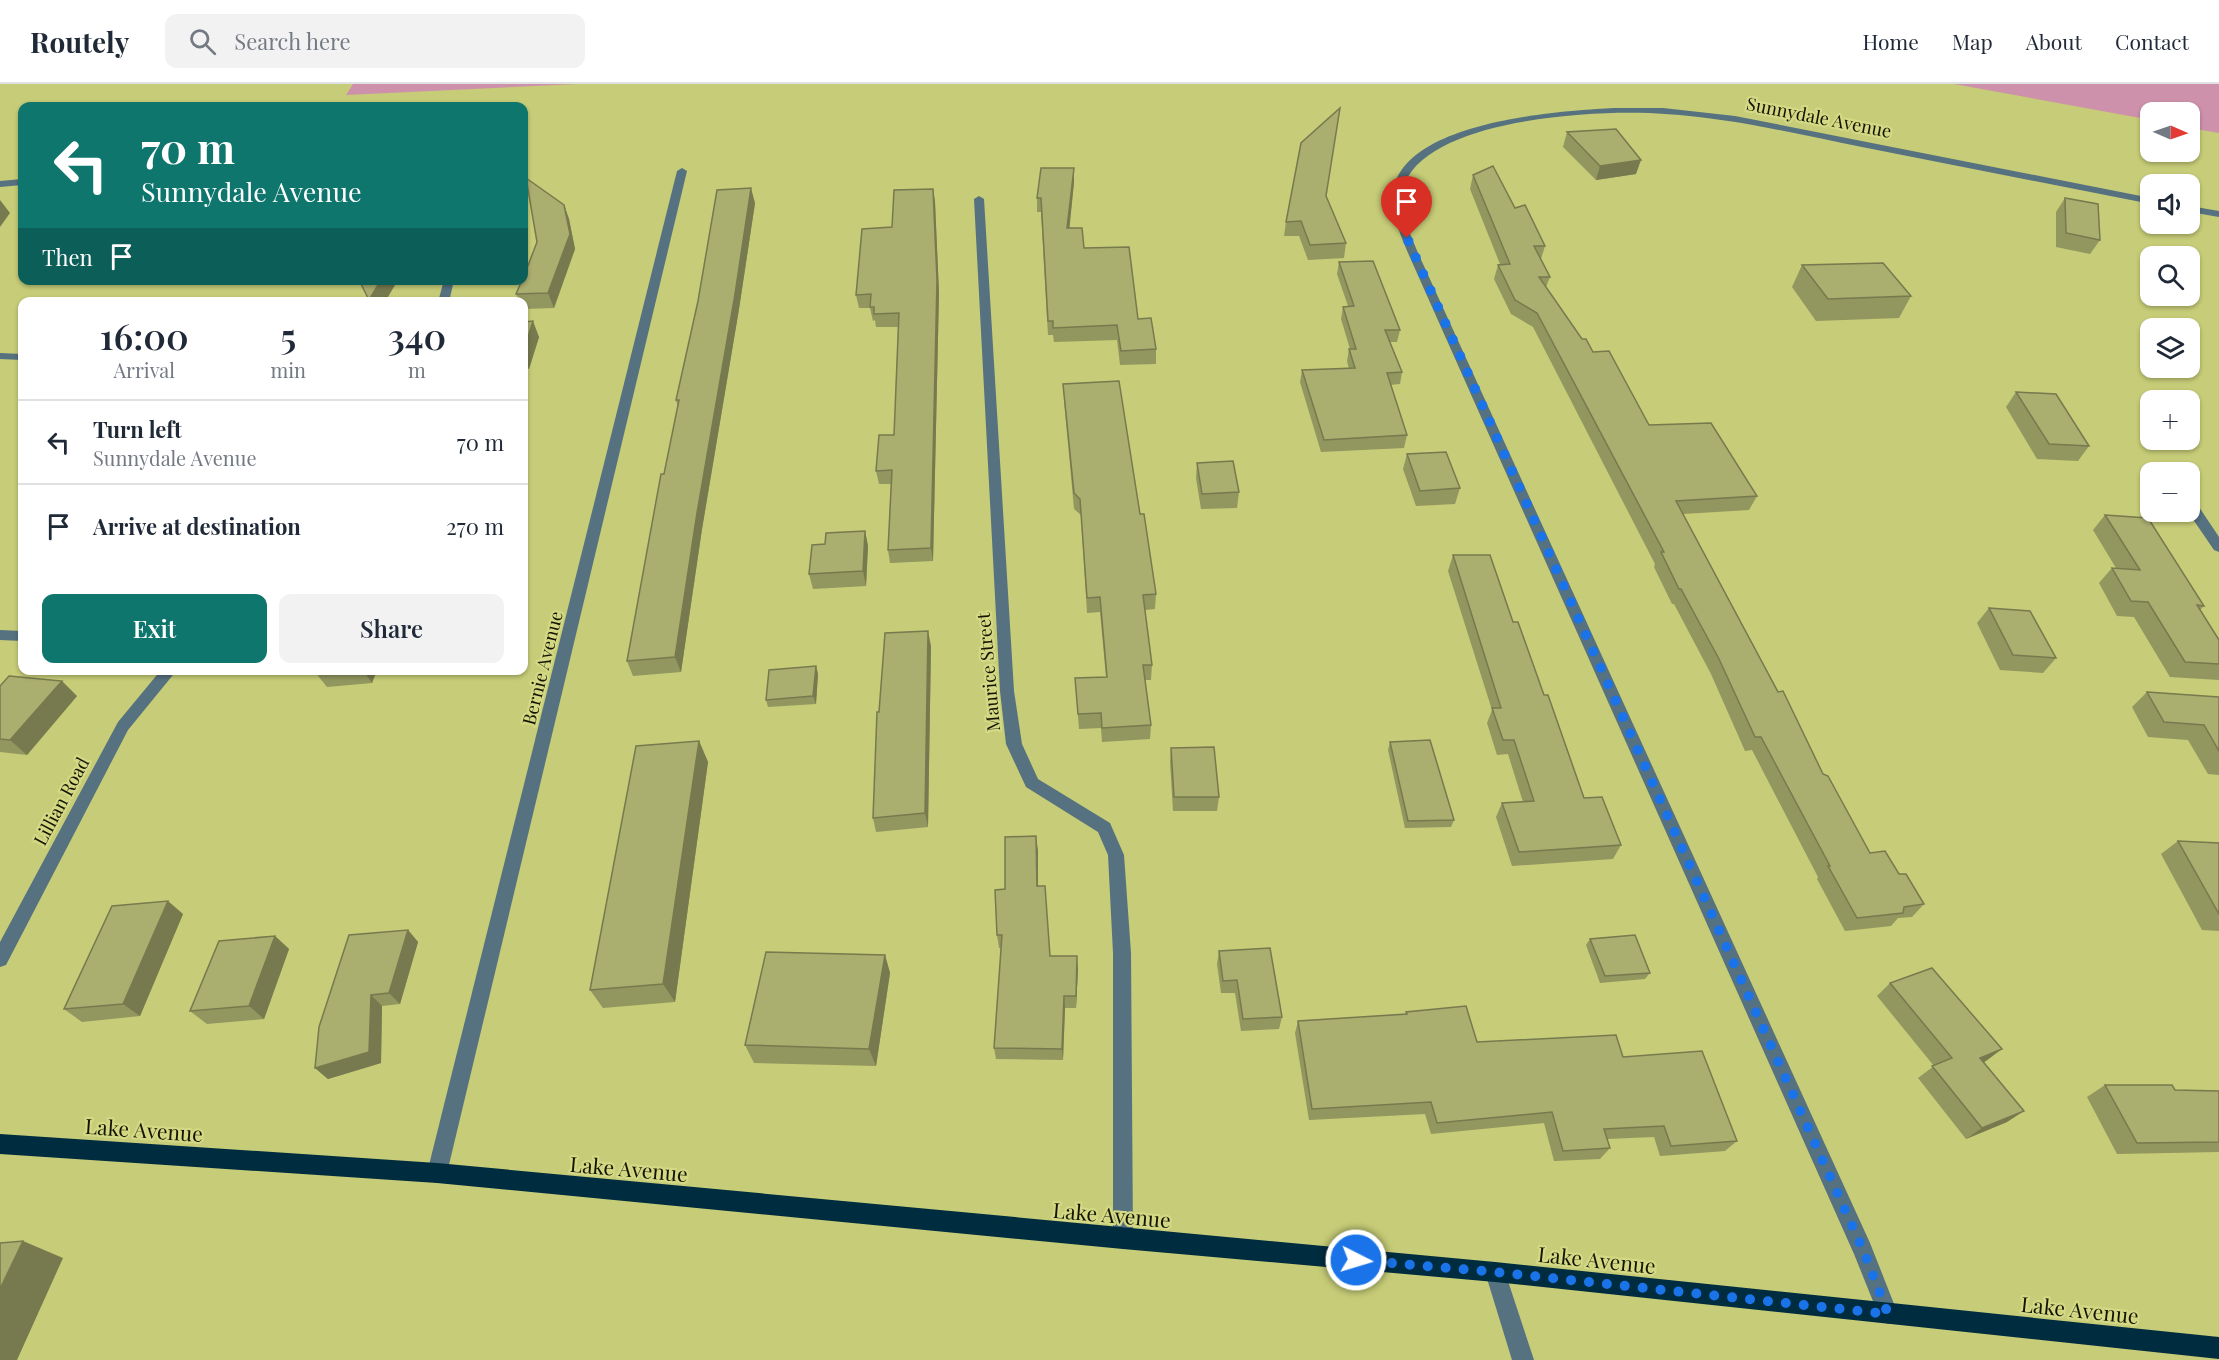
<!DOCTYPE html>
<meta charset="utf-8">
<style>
:root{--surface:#fff;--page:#f2f2f3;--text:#1f2937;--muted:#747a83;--line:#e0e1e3;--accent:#0f766e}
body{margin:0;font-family:"Playfair Display",serif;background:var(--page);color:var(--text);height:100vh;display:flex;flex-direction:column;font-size:22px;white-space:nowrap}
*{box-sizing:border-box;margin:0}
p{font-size:20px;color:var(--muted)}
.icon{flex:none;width:33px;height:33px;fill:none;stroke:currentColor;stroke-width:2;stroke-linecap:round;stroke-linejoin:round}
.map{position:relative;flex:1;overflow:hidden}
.panel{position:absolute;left:18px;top:213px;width:510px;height:378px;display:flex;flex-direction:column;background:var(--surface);border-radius:12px;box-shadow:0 2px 4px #0004}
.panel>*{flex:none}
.guide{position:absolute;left:18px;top:18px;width:510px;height:183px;border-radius:12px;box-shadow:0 2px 4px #0004;background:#0f766e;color:#fff;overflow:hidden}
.needle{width:39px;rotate:92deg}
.tools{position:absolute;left:2140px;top:18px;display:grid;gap:12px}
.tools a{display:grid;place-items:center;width:60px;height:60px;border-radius:12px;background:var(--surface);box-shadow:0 2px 4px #0004;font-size:30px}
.pin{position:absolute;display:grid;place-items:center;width:51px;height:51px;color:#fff;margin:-62px -26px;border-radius:50% 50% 50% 0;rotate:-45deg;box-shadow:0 0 6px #0007}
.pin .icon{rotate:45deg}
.me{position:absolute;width:66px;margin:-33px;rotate:95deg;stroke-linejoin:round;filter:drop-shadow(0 0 4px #0008)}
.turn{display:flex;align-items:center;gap:21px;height:126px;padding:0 24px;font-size:27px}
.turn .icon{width:78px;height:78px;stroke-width:2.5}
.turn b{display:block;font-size:42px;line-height:51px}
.then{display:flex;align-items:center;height:57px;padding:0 24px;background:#0003;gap:12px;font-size:22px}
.eta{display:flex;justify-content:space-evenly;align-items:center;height:102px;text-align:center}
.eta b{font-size:36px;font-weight:600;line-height:42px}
.button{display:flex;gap:12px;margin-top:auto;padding:12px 24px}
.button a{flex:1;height:69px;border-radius:12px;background:var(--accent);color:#fff;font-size:24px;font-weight:600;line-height:69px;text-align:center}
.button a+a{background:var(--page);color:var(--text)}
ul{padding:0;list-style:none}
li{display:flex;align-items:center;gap:18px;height:84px;padding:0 24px;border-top:2px solid var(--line)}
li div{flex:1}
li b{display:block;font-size:22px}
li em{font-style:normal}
header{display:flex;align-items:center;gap:36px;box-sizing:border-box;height:84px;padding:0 30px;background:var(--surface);border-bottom:2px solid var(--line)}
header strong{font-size:28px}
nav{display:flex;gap:33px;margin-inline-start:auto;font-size:21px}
.search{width:420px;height:54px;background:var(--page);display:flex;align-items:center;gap:15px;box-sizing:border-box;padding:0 21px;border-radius:12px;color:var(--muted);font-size:22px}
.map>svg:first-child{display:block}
</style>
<header>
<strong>Routely</strong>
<div class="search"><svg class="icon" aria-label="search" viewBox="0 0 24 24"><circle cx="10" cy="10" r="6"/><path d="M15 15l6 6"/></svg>Search here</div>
<nav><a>Home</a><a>Map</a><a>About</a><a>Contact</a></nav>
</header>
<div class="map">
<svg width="2219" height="1276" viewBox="0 0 2219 1276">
<rect width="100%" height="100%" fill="#c6cc77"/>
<g fill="#ce91ab">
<path d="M353 0H576L346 11Z"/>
<path d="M1954 0H2219V49L2190 44V28H2151V36Z"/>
</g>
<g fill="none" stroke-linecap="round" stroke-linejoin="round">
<g fill="#56717f" fill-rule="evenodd">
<path d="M1614 24H1663L1735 32 2151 114V120C2055 101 1958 82 1862 63 1797 50 1732 34 1665 30 1603 25 1432 33 1405 99 1396 122 1410 149 1418 169L1870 1159 1898 1230 1895 1237 1888 1240 1881 1237 1854 1170 1408 169C1400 150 1390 128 1393 107 1405 37 1558 27 1614 24Z"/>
<path d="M682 84 687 87 447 1089 444 1096 437 1099 430 1096 427 1089 677 87Z"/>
<path d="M22 95V101L0 103V97Z"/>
<path d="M979 112 984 115 1014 607 1022 660 1038 695 1110 739 1124 771 1131 869 1133 1155 1130 1162 1123 1165 1116 1162 1113 1155V869L1108 771 1098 748 1026 703 1006 660 1000 607 974 115Z"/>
<path d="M2190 122 2219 127V133L2190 128Z"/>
<path d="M444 196H454L449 218H438Z"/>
<path d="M0 269 22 270V276L0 275Z"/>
<path d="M2190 416 2195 417 2219 453V468L2214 466 2188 428Z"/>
<path d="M0 546 22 547V557L0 556Z"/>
<path d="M161 586H177L128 646 6 881 0 883V858L118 638Z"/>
<path d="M1495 1178 1502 1181 1505 1188 1534 1276H1512L1485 1188 1488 1181Z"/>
</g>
<path fill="#002c3f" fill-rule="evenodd" d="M0 1050 437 1079 1495 1178 2219 1253V1275L1495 1198 1123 1165 437 1099 0 1070Z"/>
</g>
<g fill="#92965f">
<path d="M1567 48 1636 90 1596 96 1563 63Z"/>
<path d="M1074 84V98L1069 144 1138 235 1156 265V280L1120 281 1117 256 1054 258 1053 251H1048L1041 128H1037V114Z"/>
<path d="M1473 91 1515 124 1545 162 1541 175 1550 193 1546 203 1582 255 1649 341 1757 412 1749 426 1683 430 1823 690 1870 769 1899 790 1924 820 1912 833 1898 834 1891 842 1845 847 1817 795 1818 793 1752 666 1745 667 1711 590 1674 520H1672L1654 483 1655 480 1533 243 1511 230 1494 195 1498 181 1500 180 1470 105Z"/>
<path d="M933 105 935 118 939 209 933 477 890 479 888 466 891 400H879L876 387 894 351 898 243H876L875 236 873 237 870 224H859L856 211 892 143Z"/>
<path d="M1326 112 1346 159 1344 174 1308 176 1299 152H1284L1286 138Z"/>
<path d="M2065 114 2100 156 2090 170 2056 163V128Z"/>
<path d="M755 119 739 225 702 445 681 588 633 592 627 577 678 323 676 316Z"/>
<path d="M564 121 569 135 575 165 554 224 524 225V218H519L516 210Z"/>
<path d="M1339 178 1400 246 1397 258H1390L1402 288 1400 300 1390 301 1407 351 1404 364 1321 368 1300 298 1302 286 1349 285 1347 277 1349 265H1350L1341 235 1343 223 1348 222 1337 190Z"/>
<path d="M1802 181 1911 212 1899 234 1816 237 1792 203Z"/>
<path d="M524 238 539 253 529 285H524Z"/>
<path d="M1063 300 1140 430 1156 510 1155 525 1145 526 1152 581 1151 596H1145L1151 641 1150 655 1102 658 1101 644 1079 645 1075 594 1106 593 1100 528 1087 529 1081 431 1074 425 1064 316Z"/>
<path d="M2016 308 2089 362 2078 377 2037 375 2006 323Z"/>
<path d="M1407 370 1460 404 1455 420 1416 422 1403 385Z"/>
<path d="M1197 379 1239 408 1237 424 1201 425 1196 394Z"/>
<path d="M2105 431 2204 522 2200 526 2219 556V596L2170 593 2134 533 2117 532 2099 499 2112 484H2116L2093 446Z"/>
<path d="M865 447 868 462 866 502 813 505 809 490 825 460Z"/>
<path d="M1453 471 1513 538 1544 611 1584 714 1621 761 1613 775 1512 782 1496 733 1502 719 1523 718 1508 670 1497 671 1487 639 1492 626 1448 487Z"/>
<path d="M1989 524 2056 574 2043 589 2000 586 1977 539Z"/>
<path d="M931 562 928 743 876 748 873 734 879 628Z"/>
<path d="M816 582 818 590 816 620 768 623 766 616Z"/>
<path d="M316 586H377L372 599 327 603 315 588Z"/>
<path d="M0 602 77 612 27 671 0 668Z"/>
<path d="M2147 608 2219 613V691L2208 690 2188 656 2148 653 2132 623Z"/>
<path d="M699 657 708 678 675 918 603 924 590 906Z"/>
<path d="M1390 658 1454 736 1451 743 1405 744 1388 666Z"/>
<path d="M1171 664 1219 713 1217 727H1173L1170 678Z"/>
<path d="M1036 752 1038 802 1050 872 1078 885 1076 924H1065L1063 976 996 975 994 964 1001 864H999L997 851 1005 805Z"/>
<path d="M2178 757 2219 759V847L2202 846 2161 770Z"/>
<path d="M183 830 140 932 82 938 64 925Z"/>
<path d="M408 846 418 858 400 920 382 922 381 979 328 995 315 984Z"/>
<path d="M275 852 289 865 264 935 207 940 190 927Z"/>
<path d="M1590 855 1650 889 1645 895 1600 899 1586 861Z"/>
<path d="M1219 867 1282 933 1279 945 1241 947 1235 909H1221L1217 880Z"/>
<path d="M885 871 890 889 876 982 754 979 745 961Z"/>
<path d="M1890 899 1986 977 1984 978 2007 1038 1966 1055 1918 994 1934 982 1877 912Z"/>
<path d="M1406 928 1477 958 1623 973 1737 1057 1725 1067 1660 1072 1654 1053 1607 1055 1610 1064 1600 1075 1554 1077 1544 1039 1431 1050 1425 1030 1309 1036 1295 949 1298 937 1405 930Z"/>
<path d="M2105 1001 2175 1006 2219 1007V1068L2117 1070 2087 1013Z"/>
</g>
<g fill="#777a4e">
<path d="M1641 76 1636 90 1596 96 1600 82Z"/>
<path d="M1074 84V98L1068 159 1067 144Z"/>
<path d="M751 104 755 119 739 225 702 445 681 588 675 573 697 429Z"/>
<path d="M933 105 935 118 939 209 933 477 931 464Z"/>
<path d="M0 116 10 129 0 143Z"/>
<path d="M564 121 569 135 575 165 554 224 548 209Z"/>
<path d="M381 196H398L385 218H370L369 216Z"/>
<path d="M533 237 539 253 529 285 524 272V266Z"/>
<path d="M865 447 868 462 866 502 863 487Z"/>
<path d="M928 547 931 562 928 743 925 729Z"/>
<path d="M816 582 818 590 816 620 813 612Z"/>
<path d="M363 586H377L372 599Z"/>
<path d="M62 597 77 612 27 671 10 656Z"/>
<path d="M699 657 708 678 675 918 663 900Z"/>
<path d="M1036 752 1038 766V815L1037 802Z"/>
<path d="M168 817 183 830 140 932 123 920Z"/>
<path d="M408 846 418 858 400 920 389 909Z"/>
<path d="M275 852 289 865 264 935 249 922Z"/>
<path d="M885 871 890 889 876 982 869 965Z"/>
<path d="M1077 872 1078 885 1076 924V912Z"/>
<path d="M371 911 382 922 381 979 328 995 315 984Z"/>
<path d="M1064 912 1065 924 1063 976 1062 965Z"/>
<path d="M2002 965 1986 977 1965 986 1980 974Z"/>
<path d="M2024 1027 2007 1038 1966 1055 1982 1044Z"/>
<path d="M23 1157 63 1174 17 1276H0V1205Z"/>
</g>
<g fill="#aaae6f" stroke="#777a4e" stroke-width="1.5">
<path d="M1340 24 1326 112 1346 159 1310 161 1301 137 1286 138 1301 59Z"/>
<path d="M1616 45 1641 76 1600 82 1567 48Z"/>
<path d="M1493 82 1515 124 1525 121 1545 162H1534L1550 193H1539L1582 255H1586L1593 268 1609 267 1649 341 1711 339 1757 412 1676 417 1778 608 1783 607 1823 690 1828 692 1870 769 1885 767 1899 790H1906L1924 820 1904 823 1903 829 1857 834 1828 782H1830L1761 653H1755L1719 575 1681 505H1679L1661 468H1664L1537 229 1515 216 1498 181 1510 180 1473 91Z"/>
<path d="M1041 84H1074L1067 144H1082L1084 164 1129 163 1138 235 1151 234 1156 265 1121 267 1117 241 1053 244V237H1048L1041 114H1037Z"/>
<path d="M526 94 564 121 570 150 548 209 516 210 522 196H524V192L537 158Z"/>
<path d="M751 104 735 210 697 429 675 573 627 577 661 390H664L679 316H676L698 217 717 106Z"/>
<path d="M933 105 937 196 931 464 888 466 892 386 876 387 879 351H894L899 229 874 230V223H870L871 210 856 211 862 145 892 143 894 106Z"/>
<path d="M2065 114 2098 120 2100 156 2066 149Z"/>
<path d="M1373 177 1400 246H1385L1402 288 1387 289 1407 351 1324 356 1302 286 1355 284 1349 265H1356L1343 223 1354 222 1339 178Z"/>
<path d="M1883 179 1911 212 1828 215 1802 181Z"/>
<path d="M359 196H381L369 216Z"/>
<path d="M533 237 524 266V238Z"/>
<path d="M1119 297 1140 430H1144L1156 510 1143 511 1152 581H1143L1151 641 1102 644 1101 629 1078 630 1075 594 1107 593 1100 513 1087 514 1080 415 1074 409 1063 300Z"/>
<path d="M2016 308 2056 310 2089 362 2049 360Z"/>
<path d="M1446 368 1460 404 1420 407 1407 370Z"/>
<path d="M1233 377 1239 408 1202 410 1197 379Z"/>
<path d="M2105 431 2148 434 2204 522 2197 521 2219 556V580L2185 578 2148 518 2131 517 2112 484 2140 486Z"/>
<path d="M865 447 863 487 809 490 812 461 825 460 826 449Z"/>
<path d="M1453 471H1490L1513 538H1518L1544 611H1548L1584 714 1602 713 1621 761 1519 768 1502 719 1534 717 1514 656H1503L1492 624H1501Z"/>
<path d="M1989 524 2030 527 2056 574 2013 571Z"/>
<path d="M928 547 925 729 873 734 877 628H879L885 549Z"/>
<path d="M816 582 813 612 766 616 769 586Z"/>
<path d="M9 592 62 597 10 656 0 655V602Z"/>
<path d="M2147 608 2219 613V667L2204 641 2164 638Z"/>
<path d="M1430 656 1454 736 1408 737 1390 658Z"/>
<path d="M699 657 663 900 590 906 636 662Z"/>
<path d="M1214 663 1219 713H1174L1171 664Z"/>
<path d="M1036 752 1037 802H1045L1050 872H1077L1076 912H1064L1062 965 994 964 1002 851H997L995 806 1005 805V753Z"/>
<path d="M2178 757 2219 759V830Z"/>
<path d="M168 817 123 920 64 925 112 822Z"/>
<path d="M408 846 389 909 371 911 369 968 315 984 319 943 349 851Z"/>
<path d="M1635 851 1650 889 1605 892 1590 855Z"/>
<path d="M275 852 249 922 190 927 219 857Z"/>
<path d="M1270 864 1282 933 1243 935 1237 896 1223 897 1219 867Z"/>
<path d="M766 868 885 871 869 965 745 961Z"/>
<path d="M1932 884 2002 965 1980 974 2024 1027 1982 1044 1932 982 1952 974 1890 899Z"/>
<path d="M1466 922 1477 958 1616 951 1623 973 1702 967 1737 1057 1671 1062 1664 1042 1604 1045 1610 1064 1563 1067 1552 1028 1437 1039 1431 1018 1312 1025 1298 937 1407 930 1406 928Z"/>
<path d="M2105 1001H2172L2175 1006 2219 1007V1058L2137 1059Z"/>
<path d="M23 1157 0 1205V1159Z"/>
</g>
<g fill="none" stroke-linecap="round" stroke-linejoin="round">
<path stroke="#1a73e8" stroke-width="10" stroke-dasharray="0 18" d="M1356 1176 1495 1188 1888 1230 1863 1166 1407 154"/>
</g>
<g text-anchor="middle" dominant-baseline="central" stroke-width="4.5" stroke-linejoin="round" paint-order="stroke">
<g font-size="18" fill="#141500" stroke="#d3d984">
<text transform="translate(1819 33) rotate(11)">Sunnydale Avenue</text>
<text transform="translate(542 584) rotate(-76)">Bernie Avenue</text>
<text transform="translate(988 588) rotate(-95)">Maurice Street</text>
<text transform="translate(61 717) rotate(-62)">Lillian Road</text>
</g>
<g font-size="21" fill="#141500" stroke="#d3d984">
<text transform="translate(144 1045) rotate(4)">Lake Avenue</text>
<text transform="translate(629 1084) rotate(5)">Lake Avenue</text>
<text transform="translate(1112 1130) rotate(5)">Lake Avenue</text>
<text transform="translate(1597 1175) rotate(6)">Lake Avenue</text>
<text transform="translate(2080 1225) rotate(6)">Lake Avenue</text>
</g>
</g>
</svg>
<div class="tools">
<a><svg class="needle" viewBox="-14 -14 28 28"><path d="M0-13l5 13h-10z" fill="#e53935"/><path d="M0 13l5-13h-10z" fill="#747a83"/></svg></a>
<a><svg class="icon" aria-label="sound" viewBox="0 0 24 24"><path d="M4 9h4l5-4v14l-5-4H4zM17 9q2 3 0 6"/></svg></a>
<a><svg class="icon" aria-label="search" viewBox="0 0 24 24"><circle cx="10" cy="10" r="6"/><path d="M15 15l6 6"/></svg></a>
<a><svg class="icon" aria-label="layers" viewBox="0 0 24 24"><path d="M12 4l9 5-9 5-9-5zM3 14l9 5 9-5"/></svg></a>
<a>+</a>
<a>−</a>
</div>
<div class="pin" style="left:1407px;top:154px;background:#d93025"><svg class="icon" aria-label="arrive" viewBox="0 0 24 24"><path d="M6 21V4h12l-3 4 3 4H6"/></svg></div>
<svg class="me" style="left:1356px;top:1176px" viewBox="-20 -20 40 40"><circle r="17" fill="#1a73e8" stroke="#fff" stroke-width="3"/><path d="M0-11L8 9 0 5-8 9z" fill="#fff"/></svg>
<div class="guide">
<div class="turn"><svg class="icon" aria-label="left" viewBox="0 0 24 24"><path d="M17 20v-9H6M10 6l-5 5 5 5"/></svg><div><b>70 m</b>Sunnydale Avenue</div></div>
<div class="then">Then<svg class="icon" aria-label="arrive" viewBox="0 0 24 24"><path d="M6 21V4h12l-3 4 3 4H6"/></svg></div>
</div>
<section class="panel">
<div class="eta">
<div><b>16:00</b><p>Arrival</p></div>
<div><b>5</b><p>min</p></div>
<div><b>340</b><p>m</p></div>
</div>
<ul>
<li><svg class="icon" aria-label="left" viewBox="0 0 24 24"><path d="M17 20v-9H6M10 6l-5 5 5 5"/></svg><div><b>Turn left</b><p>Sunnydale Avenue</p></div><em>70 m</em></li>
<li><svg class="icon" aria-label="arrive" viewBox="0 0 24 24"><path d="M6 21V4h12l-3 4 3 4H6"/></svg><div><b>Arrive at destination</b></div><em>270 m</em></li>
</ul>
<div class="button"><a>Exit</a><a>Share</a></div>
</section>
</div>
